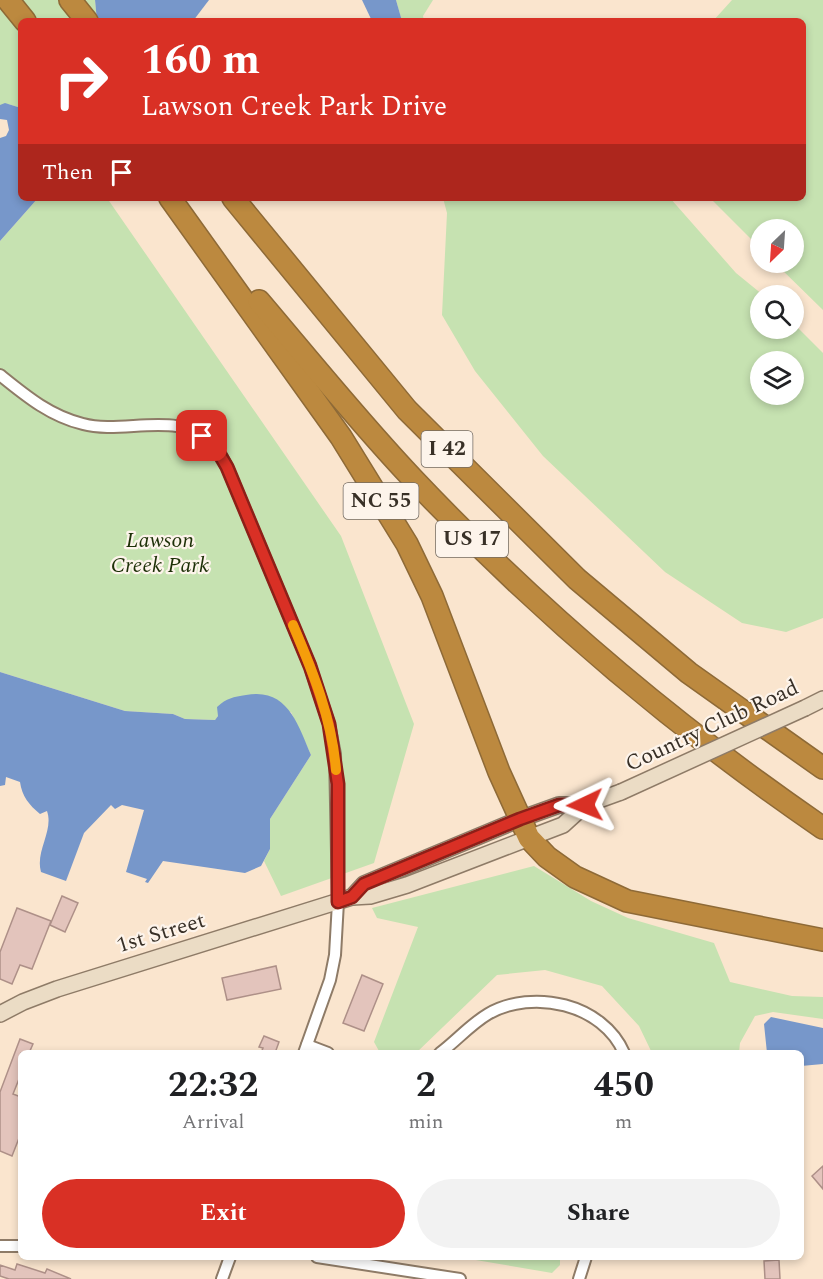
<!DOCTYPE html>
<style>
:root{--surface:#fff;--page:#f2f2f2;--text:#202124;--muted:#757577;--accent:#d93025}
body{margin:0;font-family:Spectral,serif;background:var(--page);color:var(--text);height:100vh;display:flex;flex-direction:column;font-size:22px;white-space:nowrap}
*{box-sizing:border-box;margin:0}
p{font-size:20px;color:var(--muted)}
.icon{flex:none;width:33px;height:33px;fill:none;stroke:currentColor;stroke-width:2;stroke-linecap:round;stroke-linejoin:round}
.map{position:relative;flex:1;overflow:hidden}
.details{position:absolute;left:18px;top:1050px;width:786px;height:210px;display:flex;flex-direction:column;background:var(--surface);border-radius:9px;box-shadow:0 3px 9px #0003}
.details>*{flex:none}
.hud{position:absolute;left:18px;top:18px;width:788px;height:183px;border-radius:9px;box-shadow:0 3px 9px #0003;background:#d93025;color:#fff;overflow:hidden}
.needle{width:39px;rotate:205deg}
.controls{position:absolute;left:750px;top:219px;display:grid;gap:12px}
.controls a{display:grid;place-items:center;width:54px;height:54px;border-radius:50%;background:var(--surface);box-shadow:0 3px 9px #0003;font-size:30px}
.pin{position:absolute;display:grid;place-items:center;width:51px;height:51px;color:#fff;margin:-26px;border-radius:12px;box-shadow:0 3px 9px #0006}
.me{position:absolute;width:66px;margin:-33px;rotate:268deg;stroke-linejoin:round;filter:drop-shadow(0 0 4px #0008)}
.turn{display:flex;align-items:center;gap:21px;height:126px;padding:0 24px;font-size:27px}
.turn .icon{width:78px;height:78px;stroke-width:2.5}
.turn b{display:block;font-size:42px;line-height:51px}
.then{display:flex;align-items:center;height:57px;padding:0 24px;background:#0003;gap:12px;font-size:22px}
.eta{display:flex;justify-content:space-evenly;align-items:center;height:102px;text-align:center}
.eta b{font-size:36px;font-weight:700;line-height:42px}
.action{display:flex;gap:12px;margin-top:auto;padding:12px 24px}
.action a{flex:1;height:69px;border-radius:36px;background:var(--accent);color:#fff;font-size:24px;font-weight:700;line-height:69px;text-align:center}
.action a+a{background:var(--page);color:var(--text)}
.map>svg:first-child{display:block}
</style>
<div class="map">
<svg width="823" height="1279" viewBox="0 0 823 1279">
<rect width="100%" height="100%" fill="#fae5ce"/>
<g fill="#c6e2b1" fill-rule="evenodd">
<path d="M0 0H95L97 21H21V108L8 104 0 109Z"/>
<path d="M396 0H433L423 16 424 21H402Z"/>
<path d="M732 0H823V310L775 263 794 262V230H760V248L710 198H802V21H713Z"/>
<path d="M38 198H107L341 536 414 724 374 863 281 896 264 861 270 849V819L311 755 291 712 218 716 215 720 185 719 173 714 125 711 0 672V241Z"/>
<path d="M443 198H670L736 273 763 295 760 296V328H794V324L823 353V618L786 632 742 623 665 572 543 456 475 371 442 315 447 213ZM760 362H794V394H760Z"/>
<path d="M534 866 591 901 628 918 714 943 730 982 792 996 823 997V1019L773 1012 755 1016 740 1043 739 1053H652L639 1026 602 986 545 970 497 975 416 1053 379 1051 374 1042 418 927 377 918 372 908Z"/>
<path d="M458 1257H560V1265L552 1273Z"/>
</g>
<g fill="#7797ca">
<path d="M95 0H209L193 21H97Z"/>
<path d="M362 0H396L402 21H372Z"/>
<path d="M5 103 21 108V198H38L0 241V138L6 136 9 130 7 120 0 119V105Z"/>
<path d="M0 672 125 711 173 714 185 719 215 720 218 716 217 707C227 698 233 697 246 695 287 687 298 724 311 755L270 819V849L261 866 245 873 163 861 148 883 145 882 147 879 126 872 144 810 122 805 115 809 111 805 84 833 66 881 41 872C35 851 54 831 47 811L40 814C29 805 22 796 20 782L6 777 5 785 0 786Z"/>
<path d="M771 1017 823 1028V1064L801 1066V1053H767L764 1024Z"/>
</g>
<g fill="#e3c4bc" stroke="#ae9088" stroke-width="1.5">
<path d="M62 896 78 903 65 932 50 925Z"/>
<path d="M17 908 51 921 32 969 20 965 12 984 0 979V952Z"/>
<path d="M276 966 281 989 227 1000 222 978Z"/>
<path d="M362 975 383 984 364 1031 343 1023Z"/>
<path d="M264 1036 279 1042 275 1053H261L263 1048 259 1047Z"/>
<path d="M20 1039 33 1044 29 1053H21V1074L13 1094 21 1097V1133L12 1156 0 1151V1092Z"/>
<path d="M823 1166V1189L812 1176Z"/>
<path d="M779 1260 780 1279H765L764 1261Z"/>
<path d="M17 1264 45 1273 47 1269 71 1279H9L0 1276V1265L15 1270Z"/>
</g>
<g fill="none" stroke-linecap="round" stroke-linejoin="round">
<defs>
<g id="minor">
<path d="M0 375C26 396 50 416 83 424 123 435 181 409 213 444 219 450 223 460 227 467L310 666 329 724 335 754 338 902 335 955 330 980 304 1053"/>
<path d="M307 1045 328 1053"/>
<path d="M440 1053C456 1041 471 1024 488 1014 533 988 603 1004 624 1053"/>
<path d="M0 1246H21"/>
<path d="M317 1257 460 1279"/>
<path d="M222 1279 230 1257"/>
<path d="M579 1279 586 1257"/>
</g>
<g id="secondary">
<path d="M805 708 823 699"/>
<path d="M352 897 364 884 520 819 559 805H585L621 792"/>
<path d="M0 1014 23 1002 57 989 352 897 370 896 407 885 529 838 563 825 585 805"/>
</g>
<g id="motorway">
<path d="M8 0 25 21"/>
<path d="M70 0 87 21"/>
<path d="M170 198 341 437 407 544 432 596 499 772 529 838 547 857 575 877 627 901 823 940"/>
<path d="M233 198 407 410 577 579 689 673 823 768"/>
<path d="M259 301C310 361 359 422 413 479 537 610 674 726 823 828"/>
</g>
</defs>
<use href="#minor" stroke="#8e7b67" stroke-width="14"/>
<use href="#secondary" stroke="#8e7b67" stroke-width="18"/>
<use href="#motorway" stroke="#8e6a37" stroke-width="24"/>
<use href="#minor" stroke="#fff" stroke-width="10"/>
<use href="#secondary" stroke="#ebdcc5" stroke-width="15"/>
<use href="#motorway" stroke="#bc893f" stroke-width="21"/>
<defs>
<path id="secondary-bridge" d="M621 792 805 708"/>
</defs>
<use href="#secondary-bridge" stroke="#8e7b67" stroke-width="18" stroke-linecap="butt"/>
<use href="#secondary-bridge" stroke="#ebdcc5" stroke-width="15"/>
</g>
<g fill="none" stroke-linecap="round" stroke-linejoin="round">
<defs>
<path id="route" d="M202 436 213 443 227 467 310 666 329 724 338 784V902L352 897 364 884 520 819 559 805H585"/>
</defs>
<use href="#route" stroke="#8d1f18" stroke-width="15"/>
<use href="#route" stroke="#d93025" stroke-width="10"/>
<path stroke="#f59e0b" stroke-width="10" d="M293 625C313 672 332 719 336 770"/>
</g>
<g text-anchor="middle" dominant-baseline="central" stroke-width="4.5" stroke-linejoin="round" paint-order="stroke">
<g fill="#fdf4eb" stroke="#736b62" stroke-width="1.5">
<rect x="421.5" y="431" width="51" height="36" rx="4.5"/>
<rect x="343.5" y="483" width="75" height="36" rx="4.5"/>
<rect x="436" y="521" width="72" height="36" rx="4.5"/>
</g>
<g font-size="21" font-weight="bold" fill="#383027">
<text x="447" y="449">I 42</text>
<text x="381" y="501">NC 55</text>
<text x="472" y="539">US 17</text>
</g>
<g font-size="22" font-style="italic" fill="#1d3007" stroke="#fdf4eb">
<text x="160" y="540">Lawson<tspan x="160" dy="25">Creek Park</tspan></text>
</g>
<g font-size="22" fill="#383027" stroke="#fdf4eb">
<text transform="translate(712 726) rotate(-25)">Country Club Road</text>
<text transform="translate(161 933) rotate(-17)">1st Street</text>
</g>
</g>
</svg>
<div class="controls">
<a><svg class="needle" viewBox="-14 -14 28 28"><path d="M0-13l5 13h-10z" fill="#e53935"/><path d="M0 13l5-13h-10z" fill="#757577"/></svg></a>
<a><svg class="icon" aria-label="search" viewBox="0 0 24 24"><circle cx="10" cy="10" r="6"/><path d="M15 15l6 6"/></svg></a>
<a><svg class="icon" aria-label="layers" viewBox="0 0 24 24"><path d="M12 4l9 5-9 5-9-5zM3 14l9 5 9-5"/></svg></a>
</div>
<div class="pin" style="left:202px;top:436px;background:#d93025"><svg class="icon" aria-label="arrive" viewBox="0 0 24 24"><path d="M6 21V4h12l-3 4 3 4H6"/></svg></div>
<svg class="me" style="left:585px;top:805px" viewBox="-20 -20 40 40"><path d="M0-17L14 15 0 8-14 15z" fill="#d93025" stroke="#fff" stroke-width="4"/></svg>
<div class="hud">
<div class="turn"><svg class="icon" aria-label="right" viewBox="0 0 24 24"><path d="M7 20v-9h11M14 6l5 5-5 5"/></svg><div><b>160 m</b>Lawson Creek Park Drive</div></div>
<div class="then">Then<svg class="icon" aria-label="arrive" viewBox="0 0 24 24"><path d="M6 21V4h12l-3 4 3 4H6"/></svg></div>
</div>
<section class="details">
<div class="eta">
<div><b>22:32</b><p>Arrival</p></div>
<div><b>2</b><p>min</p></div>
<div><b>450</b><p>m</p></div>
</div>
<div class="action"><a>Exit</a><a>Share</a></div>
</section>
</div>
